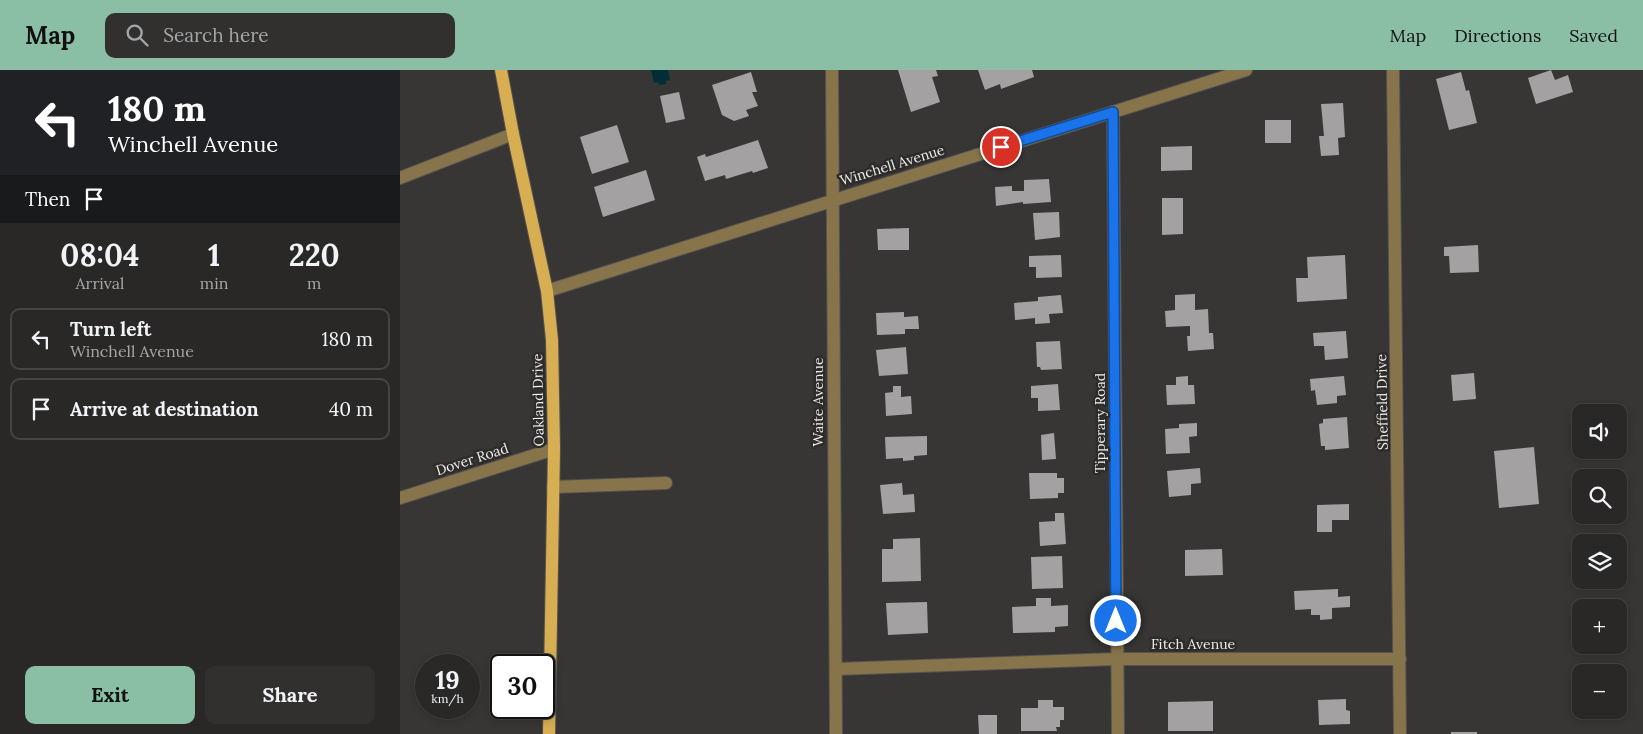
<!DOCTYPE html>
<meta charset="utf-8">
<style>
:root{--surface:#2a2827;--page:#32302f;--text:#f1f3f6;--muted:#a5a6a7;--line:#464444;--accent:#8abfa5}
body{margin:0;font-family:Lora,serif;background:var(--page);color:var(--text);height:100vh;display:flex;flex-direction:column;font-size:19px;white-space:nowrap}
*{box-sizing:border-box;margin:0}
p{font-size:16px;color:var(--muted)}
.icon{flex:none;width:28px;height:28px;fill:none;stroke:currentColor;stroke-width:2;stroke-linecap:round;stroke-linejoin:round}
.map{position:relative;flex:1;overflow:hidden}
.details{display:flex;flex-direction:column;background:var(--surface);width:400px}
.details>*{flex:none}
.guide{background:#202124;color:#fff;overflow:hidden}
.fabs{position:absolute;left:1172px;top:334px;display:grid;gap:10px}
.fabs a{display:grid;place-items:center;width:55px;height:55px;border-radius:10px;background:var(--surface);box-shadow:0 2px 8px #0003,0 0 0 1px var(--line);font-size:25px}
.speed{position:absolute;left:15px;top:584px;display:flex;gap:10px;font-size:25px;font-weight:700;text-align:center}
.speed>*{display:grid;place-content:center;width:65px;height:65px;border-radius:50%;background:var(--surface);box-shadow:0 2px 8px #0003,0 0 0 1px var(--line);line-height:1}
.speed small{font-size:12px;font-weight:400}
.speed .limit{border:2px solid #111;border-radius:8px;background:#fff;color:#111}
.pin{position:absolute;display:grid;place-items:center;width:42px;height:42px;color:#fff;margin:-21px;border:2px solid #fff;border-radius:50%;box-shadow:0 1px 5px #0007}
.me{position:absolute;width:55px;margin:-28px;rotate:0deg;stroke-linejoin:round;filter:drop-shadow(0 0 4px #0008)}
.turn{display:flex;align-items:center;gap:18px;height:105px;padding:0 25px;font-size:22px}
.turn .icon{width:65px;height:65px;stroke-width:2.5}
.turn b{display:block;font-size:35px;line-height:42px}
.then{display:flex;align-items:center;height:48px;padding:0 25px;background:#0003;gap:10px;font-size:19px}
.eta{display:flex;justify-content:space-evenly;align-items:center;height:85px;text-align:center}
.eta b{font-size:30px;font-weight:700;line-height:35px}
.button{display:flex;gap:10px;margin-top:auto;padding:10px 25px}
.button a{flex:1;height:58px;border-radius:10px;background:var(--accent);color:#111;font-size:20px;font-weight:700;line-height:58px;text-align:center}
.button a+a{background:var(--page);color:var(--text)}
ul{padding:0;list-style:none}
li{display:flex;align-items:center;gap:15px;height:62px;margin:0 10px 8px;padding:0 15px;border:2px solid var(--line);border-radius:10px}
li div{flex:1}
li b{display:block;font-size:19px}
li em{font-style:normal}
header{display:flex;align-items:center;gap:30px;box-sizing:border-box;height:70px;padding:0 25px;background:var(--accent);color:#111}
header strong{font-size:24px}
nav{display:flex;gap:28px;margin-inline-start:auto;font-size:18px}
.search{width:350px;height:45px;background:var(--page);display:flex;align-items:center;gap:12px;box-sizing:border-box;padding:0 18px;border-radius:10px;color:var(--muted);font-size:19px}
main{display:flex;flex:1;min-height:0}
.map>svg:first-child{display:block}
</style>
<header>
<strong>Map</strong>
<div class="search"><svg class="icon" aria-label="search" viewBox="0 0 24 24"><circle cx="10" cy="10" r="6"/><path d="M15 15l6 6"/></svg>Search here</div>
<nav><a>Map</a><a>Directions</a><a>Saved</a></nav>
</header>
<main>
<section class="details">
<div class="guide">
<div class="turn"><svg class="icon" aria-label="left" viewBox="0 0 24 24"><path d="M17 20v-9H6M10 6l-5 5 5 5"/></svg><div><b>180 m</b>Winchell Avenue</div></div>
<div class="then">Then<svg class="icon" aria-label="arrive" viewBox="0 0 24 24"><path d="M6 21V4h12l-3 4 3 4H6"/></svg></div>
</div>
<div class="eta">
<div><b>08:04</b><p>Arrival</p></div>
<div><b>1</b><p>min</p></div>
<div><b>220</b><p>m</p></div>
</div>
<ul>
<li><svg class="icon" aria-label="left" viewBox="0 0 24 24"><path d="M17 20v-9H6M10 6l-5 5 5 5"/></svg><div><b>Turn left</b><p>Winchell Avenue</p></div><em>180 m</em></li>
<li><svg class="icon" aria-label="arrive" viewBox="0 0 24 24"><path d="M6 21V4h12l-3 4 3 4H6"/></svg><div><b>Arrive at destination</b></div><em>40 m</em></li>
</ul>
<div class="button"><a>Exit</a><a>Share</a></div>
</section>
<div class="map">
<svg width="1243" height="664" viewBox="0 0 1243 664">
<rect width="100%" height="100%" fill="#383634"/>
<path fill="#002d37" d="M251 0H268L270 10 266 11V14L259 15 258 12 254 13Z"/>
<g fill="#a4a1a3">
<path d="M498 0H536L538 6 532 7 540 32 511 42Z"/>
<path d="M578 0H632L634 7 601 19 600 14 585 20Z"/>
<path d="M1151 0 1155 10 1168 5 1173 22 1136 34 1128 8Z"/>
<path d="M351 2 357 22H352L358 36 346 40 349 46 334 51 322 45 312 15Z"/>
<path d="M1061 2 1066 21 1069 20 1077 53 1049 60 1036 9Z"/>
<path d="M279 22 285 49 266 53 260 26Z"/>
<path d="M943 33 945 67 938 68 939 85 921 86 919 66H924L921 34Z"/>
<rect x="865" y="50" width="26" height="23"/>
<path d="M217 55 229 92 192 104 180 67Z"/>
<path d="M358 70 368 98 353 103 352 101 326 109 325 105 305 111 297 87 305 84 306 87Z"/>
<path d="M792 76V100L761 101V77Z"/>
<path d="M246 100 255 130 203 147 194 117Z"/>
<path d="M649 109 651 132 623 134V132L596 136 595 117 612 116V121H624V110Z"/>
<path d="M762 128H783V164L762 165Z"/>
<path d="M659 142 660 167 635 170 633 143Z"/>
<path d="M509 158V180H478L477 159Z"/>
<path d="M1078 175 1079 202 1050 203 1049 186H1044V177Z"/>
<path d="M661 185 662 207 636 208V197H629V186Z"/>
<path d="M945 185 947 229 897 232 896 208H908L907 187Z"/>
<path d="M795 224V240L808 239 809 263H813L814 279 788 281 787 266H790V256L766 257 765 241 775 240V225Z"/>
<path d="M661 225 663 243 649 244 650 253 635 254V248L615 250 614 233 638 231V227Z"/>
<path d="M504 242V247L518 246 519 259H505V264L477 265 476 243Z"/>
<path d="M946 261 948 288 925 290 924 276H914L913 263Z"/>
<path d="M660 271 662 299 641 300 640 297H637L636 272Z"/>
<path d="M506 277 508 304 479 306 476 280Z"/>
<path d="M1074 303 1076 329 1053 331 1051 305Z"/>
<path d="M788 306V315H794L795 334 767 335 766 315H776V307Z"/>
<path d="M944 306 946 325 937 326V333L917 335 915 320 911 321 910 309Z"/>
<path d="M658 314 660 340 638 341V328H631V316Z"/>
<path d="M493 316H501V327L511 326 512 344 486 346 485 323 493 322Z"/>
<path d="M947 347 949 378 925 380V376H921L919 354 923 353V349Z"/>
<path d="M797 353V366L789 367 790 383 766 384 765 359 779 358V354Z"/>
<path d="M654 363 656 389 642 390 641 365Z"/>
<path d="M527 366V385L514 386V390L503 391V388L486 389 485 367Z"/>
<path d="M1134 377 1139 434 1099 438 1094 381Z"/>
<path d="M800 398 801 413 791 414V425L769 427 767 401Z"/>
<path d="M629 403H657V408H664V423H658V428L630 429Z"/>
<path d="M502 413 503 425 514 424 515 442 483 444 480 415Z"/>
<path d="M949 434V450H932V462H917V435Z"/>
<path d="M655 443H664L666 474 640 476 639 452 655 451Z"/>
<path d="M520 468 521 511 482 512V479H493V469Z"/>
<path d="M822 479 823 505 785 506V480Z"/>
<path d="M662 486 663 518 632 519 631 487Z"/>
<path d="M938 519V527L950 526V537L932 538V549L920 550V545H911V539L895 540 894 521Z"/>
<path d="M636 528H651V536L668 535V556L655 557V562L613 563 612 537 636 536Z"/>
<path d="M527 532 528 563 488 565 486 533Z"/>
<path d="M946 629V640L950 641V654L919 655 918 630Z"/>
<path d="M638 630H653V637H664V650H660V657H656L657 661H621V638H638Z"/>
<path d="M813 631V661H768V632Z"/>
<path d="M578 645H597V664H579Z"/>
<rect x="1051" y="662" width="26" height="2"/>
</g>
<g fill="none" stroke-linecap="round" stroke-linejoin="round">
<defs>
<g id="minor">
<path d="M432 0 436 664"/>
<path d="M993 0 1000 664"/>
<path d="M713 42 718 664"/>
<path d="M0 108 113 64"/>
<path d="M147 221 846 0"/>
<path d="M153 417 266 413"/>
<path d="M0 428 154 379"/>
<path d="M436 599 716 589H1000"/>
</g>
<path id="major" d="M101 0 113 64 147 221 152 270 154 379 149 664"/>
</defs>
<use href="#minor" stroke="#555351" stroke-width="14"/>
<use href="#major" stroke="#555351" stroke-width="14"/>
<use href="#minor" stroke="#87744a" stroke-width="12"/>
<use href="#major" stroke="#d7ae52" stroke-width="12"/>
</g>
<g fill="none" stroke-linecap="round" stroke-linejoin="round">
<defs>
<path id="route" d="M601 77 713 42 716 551"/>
</defs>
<use href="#route" stroke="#114b97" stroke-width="12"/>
<use href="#route" stroke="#1a73e8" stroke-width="9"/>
</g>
<g text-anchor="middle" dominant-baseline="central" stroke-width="5" stroke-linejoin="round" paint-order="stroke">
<g font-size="14" fill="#efedec" stroke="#2e2c2a">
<text transform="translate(492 95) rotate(-17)">Winchell Avenue</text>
<text transform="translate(138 330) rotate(-91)">Oakland Drive</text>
<text transform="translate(418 332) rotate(-90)">Waite Avenue</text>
<text transform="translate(982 332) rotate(-91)">Sheffield Drive</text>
<text transform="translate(700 353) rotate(-90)">Tipperary Road</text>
<text transform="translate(72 389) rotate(-18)">Dover Road</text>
<text x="793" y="574">Fitch Avenue</text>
</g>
</g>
</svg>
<div class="fabs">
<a><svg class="icon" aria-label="sound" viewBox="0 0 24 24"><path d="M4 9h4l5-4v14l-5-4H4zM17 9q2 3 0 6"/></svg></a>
<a><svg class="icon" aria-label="search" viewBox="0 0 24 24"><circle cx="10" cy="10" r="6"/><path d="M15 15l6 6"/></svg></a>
<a><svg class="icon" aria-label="layers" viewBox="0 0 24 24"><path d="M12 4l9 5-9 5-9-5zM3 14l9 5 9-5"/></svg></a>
<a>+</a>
<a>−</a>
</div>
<div class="speed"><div>19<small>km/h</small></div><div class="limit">30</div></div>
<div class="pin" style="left:601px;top:77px;background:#d93025"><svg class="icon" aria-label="arrive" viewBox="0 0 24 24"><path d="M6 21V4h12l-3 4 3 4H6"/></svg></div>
<svg class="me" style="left:716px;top:551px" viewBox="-20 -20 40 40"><circle r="17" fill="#1a73e8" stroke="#fff" stroke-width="3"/><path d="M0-11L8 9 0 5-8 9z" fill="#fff"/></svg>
</div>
</main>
